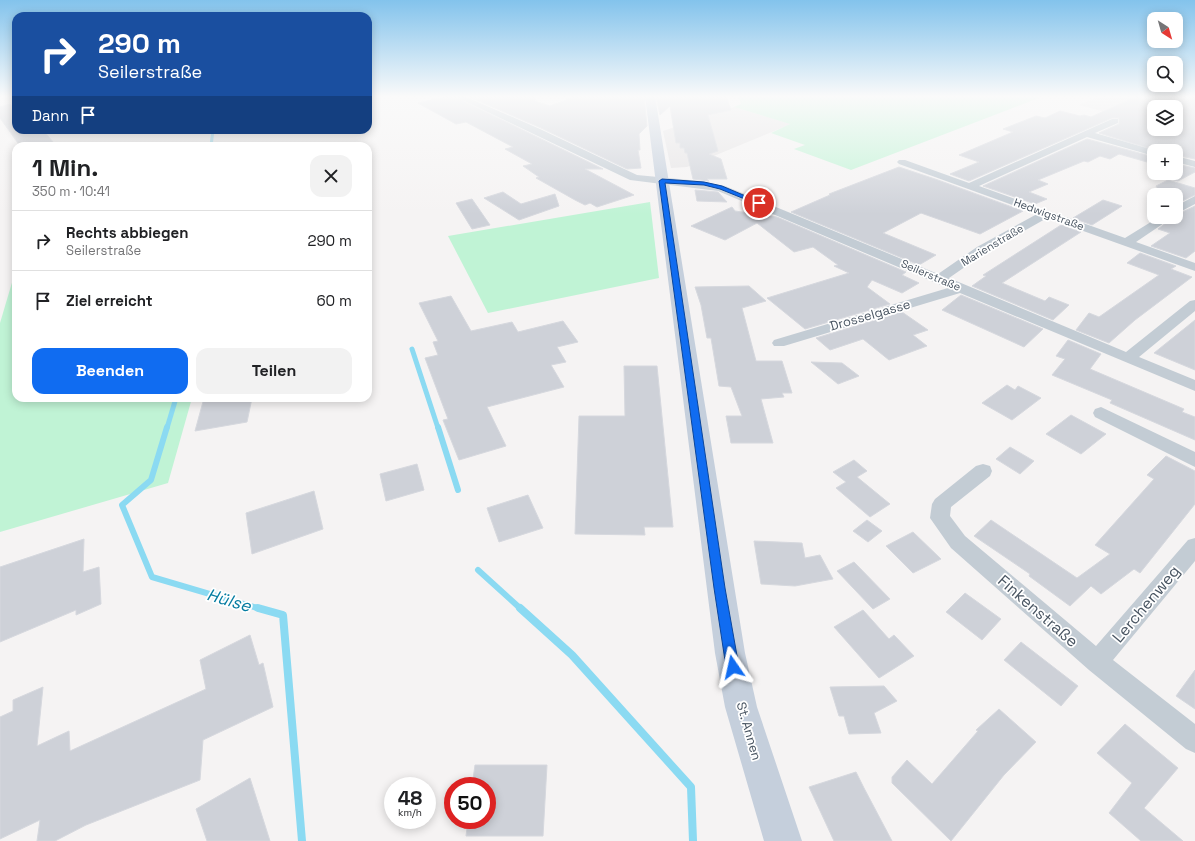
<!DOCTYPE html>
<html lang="de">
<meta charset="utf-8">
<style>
:root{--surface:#fff;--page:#f2f2f2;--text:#202124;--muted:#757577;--line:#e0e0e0;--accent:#106cf1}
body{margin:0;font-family:"Space Grotesk",sans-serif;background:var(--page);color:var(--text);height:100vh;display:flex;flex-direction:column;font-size:15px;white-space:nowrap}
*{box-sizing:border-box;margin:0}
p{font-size:13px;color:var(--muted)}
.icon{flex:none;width:22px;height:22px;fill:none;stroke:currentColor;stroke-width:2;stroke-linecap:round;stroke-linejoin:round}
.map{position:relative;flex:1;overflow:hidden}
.side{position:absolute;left:12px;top:142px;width:360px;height:260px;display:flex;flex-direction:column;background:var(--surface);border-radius:12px;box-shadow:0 2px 10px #0003}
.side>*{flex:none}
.banner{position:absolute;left:12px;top:12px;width:360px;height:122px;border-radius:12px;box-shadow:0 2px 10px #0003;background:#1a4fa0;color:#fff;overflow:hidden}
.needle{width:26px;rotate:143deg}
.controls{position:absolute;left:1147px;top:12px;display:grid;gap:8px}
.controls a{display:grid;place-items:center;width:36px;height:36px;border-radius:8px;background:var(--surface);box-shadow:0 2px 10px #0003;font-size:20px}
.speed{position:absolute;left:384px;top:777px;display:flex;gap:8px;font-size:20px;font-weight:700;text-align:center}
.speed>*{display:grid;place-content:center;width:52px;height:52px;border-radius:50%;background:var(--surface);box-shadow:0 2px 10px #0003;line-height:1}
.speed small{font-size:10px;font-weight:400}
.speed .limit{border:6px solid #d22;background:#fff;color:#111}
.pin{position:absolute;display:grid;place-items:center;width:34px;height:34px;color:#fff;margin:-17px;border:2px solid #fff;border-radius:50%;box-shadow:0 1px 4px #0007}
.me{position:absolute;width:44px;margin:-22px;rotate:349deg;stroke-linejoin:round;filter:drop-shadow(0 0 3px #0008)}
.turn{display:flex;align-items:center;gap:14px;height:84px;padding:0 20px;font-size:18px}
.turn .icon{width:52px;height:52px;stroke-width:2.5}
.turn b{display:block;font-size:28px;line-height:34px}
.then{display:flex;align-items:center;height:38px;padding:0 20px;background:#0003;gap:8px;font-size:15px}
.round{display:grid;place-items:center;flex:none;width:42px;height:42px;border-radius:12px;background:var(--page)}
.headline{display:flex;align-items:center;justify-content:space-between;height:68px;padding:0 20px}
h1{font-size:24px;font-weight:600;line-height:30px}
.cta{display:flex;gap:8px;margin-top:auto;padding:8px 20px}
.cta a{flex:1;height:46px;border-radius:12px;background:var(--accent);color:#fff;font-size:16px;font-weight:600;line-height:46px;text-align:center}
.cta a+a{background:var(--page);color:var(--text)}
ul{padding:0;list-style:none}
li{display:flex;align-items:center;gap:12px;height:60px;padding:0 20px;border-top:1px solid var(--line)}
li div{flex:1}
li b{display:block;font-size:15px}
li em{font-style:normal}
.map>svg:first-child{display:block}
</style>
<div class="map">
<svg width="1195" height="841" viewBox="0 0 1195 841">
<rect width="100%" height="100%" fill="#f5f3f3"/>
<g fill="#e6e4e5">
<path d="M1100 96H1195V136L1176 129V107H1154V125L1079 105Z"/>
<path d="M734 107 791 124 687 167 671 168 663 131Z"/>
</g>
<g fill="#c0f3d5">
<path d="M738 96H1044L851 170 794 149 805 145 771 133 790 124 734 107 741 104Z"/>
<path d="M650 202 659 278 488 313 448 236Z"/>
<path d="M16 269V398H192L168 483 0 532V323Z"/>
</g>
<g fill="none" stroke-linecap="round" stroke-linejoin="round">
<path stroke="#8bdaf2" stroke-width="3" d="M211 146 213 130"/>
<g stroke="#8bdaf2" stroke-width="5">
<path d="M412 349 438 428"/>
<path d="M167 428 176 398"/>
</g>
<g stroke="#8bdaf2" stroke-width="6">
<path d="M167 427 151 480 122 505 152 577 261 609"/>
<path d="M438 427 458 490"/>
<path d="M478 570 521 609"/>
</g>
<g stroke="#8bdaf2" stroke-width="8">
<path d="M258 608 283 615 302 841"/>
<path d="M520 608 572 655 691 787 693 841"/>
</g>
</g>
<g fill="#ced1d8" stroke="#d6d8de" fill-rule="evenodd">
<path d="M448 96H453L603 169H585L634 195 597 207 590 203 585 205 575 200 536 178 539 177 523 166 532 164 505 149 513 147 466 122 456 124 418 103Z"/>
<path d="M467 96H535V101L550 106 577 96H644L647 126 639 134 640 150H638L641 168 627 169 541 128Z"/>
<path d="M656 96H726L731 110 708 115 718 151 709 154 721 159 727 179H707L709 181 693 179 687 153H685L684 148H680V143H676L670 106 660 115Z"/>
<path d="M1138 96H1195V159L1176 155V151H1158L1099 133 1119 124V118H1112L969 181 950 174 979 162 959 155 1013 132 1003 129 1036 116 1045 118 1060 111 1080 116 1084 115 1091 117ZM1154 107H1176V129H1154Z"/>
<path d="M10 104 16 110V130H43L53 142 50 143 51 146H20L0 118V107Z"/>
<path d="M1087 139 1154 157V164L1119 154 1110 159 1100 156 1088 162 1084 161 1038 180 1048 184 1029 192 1047 199 1035 204 983 186Z"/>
<path d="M1176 164 1195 168V172L1178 181 1152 174 1176 173Z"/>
<path d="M899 167 938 180 1023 211 980 234 921 213 883 233 936 255 919 265 791 212 830 195 829 194Z"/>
<path d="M1168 180 1195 188V195L1176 204V195H1162L1156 186Z"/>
<path d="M695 190 718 192 727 202 697 201Z"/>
<path d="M503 192 521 204 555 194 559 206 519 220 484 198Z"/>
<path d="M472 199 490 225 472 229 456 203Z"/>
<path d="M1103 200 1122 206 1092 225 1073 218Z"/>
<path d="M1195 206V251L1186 258 1151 246 1170 233 1158 229 1176 215Z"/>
<path d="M732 207 735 211 777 217 906 272 902 275 919 283 902 293 872 280 867 287 890 304 805 329 767 298 849 273 834 266 838 265 813 247 794 252 757 223 725 240 691 226Z"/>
<path d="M1061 225 1081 232 1002 283 1045 301 1049 297 1069 305 1053 320 972 286 986 276 983 275Z"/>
<path d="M1140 253 1176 266 1171 269 1192 277 1135 320 1109 343 1076 330 1089 313 1099 317 1159 275 1127 263Z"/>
<path d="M749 286 766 301 742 308 756 361H782L792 393H782L784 397 761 399 773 443H731L726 416H742L731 387 719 386 711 338H707L701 305 695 287Z"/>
<path d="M961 295 1043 329 1024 347 942 310Z"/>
<path d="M451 296 471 331 512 322 518 332 563 321 578 342 557 347 566 362 551 365 564 387 487 407 506 446 459 460 443 420 448 419 425 358 438 355 433 342 438 341 419 303Z"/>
<path d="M902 312 928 330 913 335 927 346 889 360 863 339 830 350 816 338Z"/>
<path d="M1195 320V370L1154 353Z"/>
<path d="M1068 340 1101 354 1090 369 1184 409 1182 412 1195 417V440L1110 403 1112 400 1052 375 1065 359 1056 356Z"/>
<path d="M811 362 842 363 859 376 838 384Z"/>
<path d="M624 366H657L673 527H644L645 535 575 534 579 416H625Z"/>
<path d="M1007 385 1015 390 1018 386 1041 398 1012 420 982 403Z"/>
<path d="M204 398H252L247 422 195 431Z"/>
<path d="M1071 415 1106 434 1081 454 1046 434Z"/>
<path d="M1010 447 1034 461 1020 474 996 459Z"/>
<path d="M1166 456 1195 471V504L1140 573 1134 569 1101 594 1091 586 1070 606 1029 576 1030 574 974 536 991 520 1077 578 1110 554 1095 545 1154 479 1147 475Z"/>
<path d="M854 460 867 471 857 477 890 504 870 517 836 488 846 482 833 472Z"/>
<path d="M417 464 424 490 386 501 380 474Z"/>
<path d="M314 491 323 529 252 554 246 513Z"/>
<path d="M528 495 543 528 499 542 487 508Z"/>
<path d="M867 520 882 531 868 542 853 531Z"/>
<path d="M913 532 941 559 913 573 886 546Z"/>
<path d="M84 539 83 572 99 567 101 604 76 615V610L0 642V567Z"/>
<path d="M754 541 802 543 805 558 820 555 833 579 795 586 761 584Z"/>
<path d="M854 562 890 599 873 609 837 571Z"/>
<path d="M965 593 1001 619 982 640 946 612Z"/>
<path d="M863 610 889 639 894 635 914 656 879 678 834 627Z"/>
<path d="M250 635 259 665 263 663 273 707 203 740 200 780 86 825 55 841H37L40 820 0 839V717L13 711V700L43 687 37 746 69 731 70 751 206 689 200 660Z"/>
<path d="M1021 642 1078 686 1061 706 1004 660Z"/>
<path d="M1195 670V709L1176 696Z"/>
<path d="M884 686 897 701 874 713 881 733 849 734 844 716H839L830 687Z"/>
<path d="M999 709 1036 742 1004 775 951 841 892 783V777L907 760 932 784 978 731 976 730Z"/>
<path d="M1125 724 1178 768 1144 808 1183 841H1141L1109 813 1132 783 1097 753Z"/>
<path d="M475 765H547L543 836H466L468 820H487V786H472Z"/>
<path d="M856 772 864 788 892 841H834L809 787Z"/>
<path d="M250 778 270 841H207L196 809Z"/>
</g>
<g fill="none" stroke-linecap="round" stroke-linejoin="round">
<g fill="#c3ccd4" fill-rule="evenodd">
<path d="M454 96H464L540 129 637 175 700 181 725 186 938 274 977 247 1037 214 899 164 897 162 899 160H905L969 183 1112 119H1118V123L1095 133 1157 151H1154V156L1087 137 979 186 1125 238 1159 217H1173L1136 242 1195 263V271L1047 218 985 253 949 278 1126 352 1190 301 1195 300V311L1139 357 1195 380V391L960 293 784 346H774L772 343 774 340 948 288 718 191 630 180Z"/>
<path d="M1176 156 1195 161V167L1176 162Z"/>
<path d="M1195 196V204L1176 214V206Z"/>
<path d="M1101 407 1195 452V467L1095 417 1093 413 1095 409Z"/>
<path d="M983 464 990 466 992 471 990 476 951 507 950 516 965 536 1096 646 1188 540 1195 538V561L1113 660 1195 724V753L1186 749 1089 670 951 548 930 518 932 504 935 499 976 466Z"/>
</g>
<path fill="#c5cfdc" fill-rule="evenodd" d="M645 96H655L745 653 757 707 802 841H764L725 707 715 653Z"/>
</g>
<linearGradient id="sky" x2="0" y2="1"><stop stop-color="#83c3ec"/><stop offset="0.45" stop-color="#fafafa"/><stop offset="1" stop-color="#fafafa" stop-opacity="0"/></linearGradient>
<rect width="1195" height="214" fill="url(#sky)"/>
<path fill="#106cf1" stroke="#0a469d" d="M662 179 704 182 722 186 762 203 757 204 720 189 704 185 665 183 725 588 739 667 737 671 733 673 728 671 726 667 714 588 659 181Z"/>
<g text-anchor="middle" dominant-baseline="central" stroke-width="3.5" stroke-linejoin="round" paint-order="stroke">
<g font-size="11" fill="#495562" stroke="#fff">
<text transform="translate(1049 214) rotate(20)">Hedwigstraße</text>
<text transform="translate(992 245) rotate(-31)">Marienstraße</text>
<text transform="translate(931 275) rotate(23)">Seilerstraße</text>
</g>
<g font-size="13" fill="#495562" stroke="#fff">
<text transform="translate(870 315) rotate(-16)">Drosselgasse</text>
<text transform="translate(749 731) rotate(74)">St. Annen</text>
</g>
<g font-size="16" fill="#495562" stroke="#fff">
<text transform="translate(1146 604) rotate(-50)">Lerchenweg</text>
<text transform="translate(1038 611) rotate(41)">Finkenstraße</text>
</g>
<g font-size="17" font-style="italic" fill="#057ca1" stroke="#fff">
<text transform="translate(229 600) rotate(16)">Hülse</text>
</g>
</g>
</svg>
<div class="controls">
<a><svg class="needle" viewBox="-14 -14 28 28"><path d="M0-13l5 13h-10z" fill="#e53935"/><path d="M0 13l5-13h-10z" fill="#757577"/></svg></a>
<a><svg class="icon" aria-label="search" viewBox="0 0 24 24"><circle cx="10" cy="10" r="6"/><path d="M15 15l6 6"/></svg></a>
<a><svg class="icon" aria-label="layers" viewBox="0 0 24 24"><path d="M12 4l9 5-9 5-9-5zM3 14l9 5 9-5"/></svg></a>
<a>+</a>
<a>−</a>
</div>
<div class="speed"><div>48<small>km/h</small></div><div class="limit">50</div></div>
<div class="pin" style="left:759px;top:203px;background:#d93025"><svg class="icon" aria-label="arrive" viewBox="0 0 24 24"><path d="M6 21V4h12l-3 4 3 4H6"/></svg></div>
<svg class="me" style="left:733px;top:667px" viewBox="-20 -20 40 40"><path d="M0-17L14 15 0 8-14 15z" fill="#106cf1" stroke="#fff" stroke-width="4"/></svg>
<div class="banner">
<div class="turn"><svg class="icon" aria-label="right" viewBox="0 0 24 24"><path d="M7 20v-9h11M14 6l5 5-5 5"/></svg><div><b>290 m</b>Seilerstraße</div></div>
<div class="then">Dann<svg class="icon" aria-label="arrive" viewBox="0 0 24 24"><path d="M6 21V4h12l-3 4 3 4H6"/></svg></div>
</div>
<section class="side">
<div class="headline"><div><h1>1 Min.</h1><p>350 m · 10:41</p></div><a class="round"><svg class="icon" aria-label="close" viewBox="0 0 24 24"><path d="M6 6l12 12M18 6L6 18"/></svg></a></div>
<ul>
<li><svg class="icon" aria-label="right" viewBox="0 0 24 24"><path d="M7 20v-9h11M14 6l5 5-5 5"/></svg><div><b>Rechts abbiegen</b><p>Seilerstraße</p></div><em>290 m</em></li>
<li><svg class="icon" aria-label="arrive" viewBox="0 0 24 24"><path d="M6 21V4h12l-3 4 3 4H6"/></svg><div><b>Ziel erreicht</b></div><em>60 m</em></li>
</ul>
<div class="cta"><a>Beenden</a><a>Teilen</a></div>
</section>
</div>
